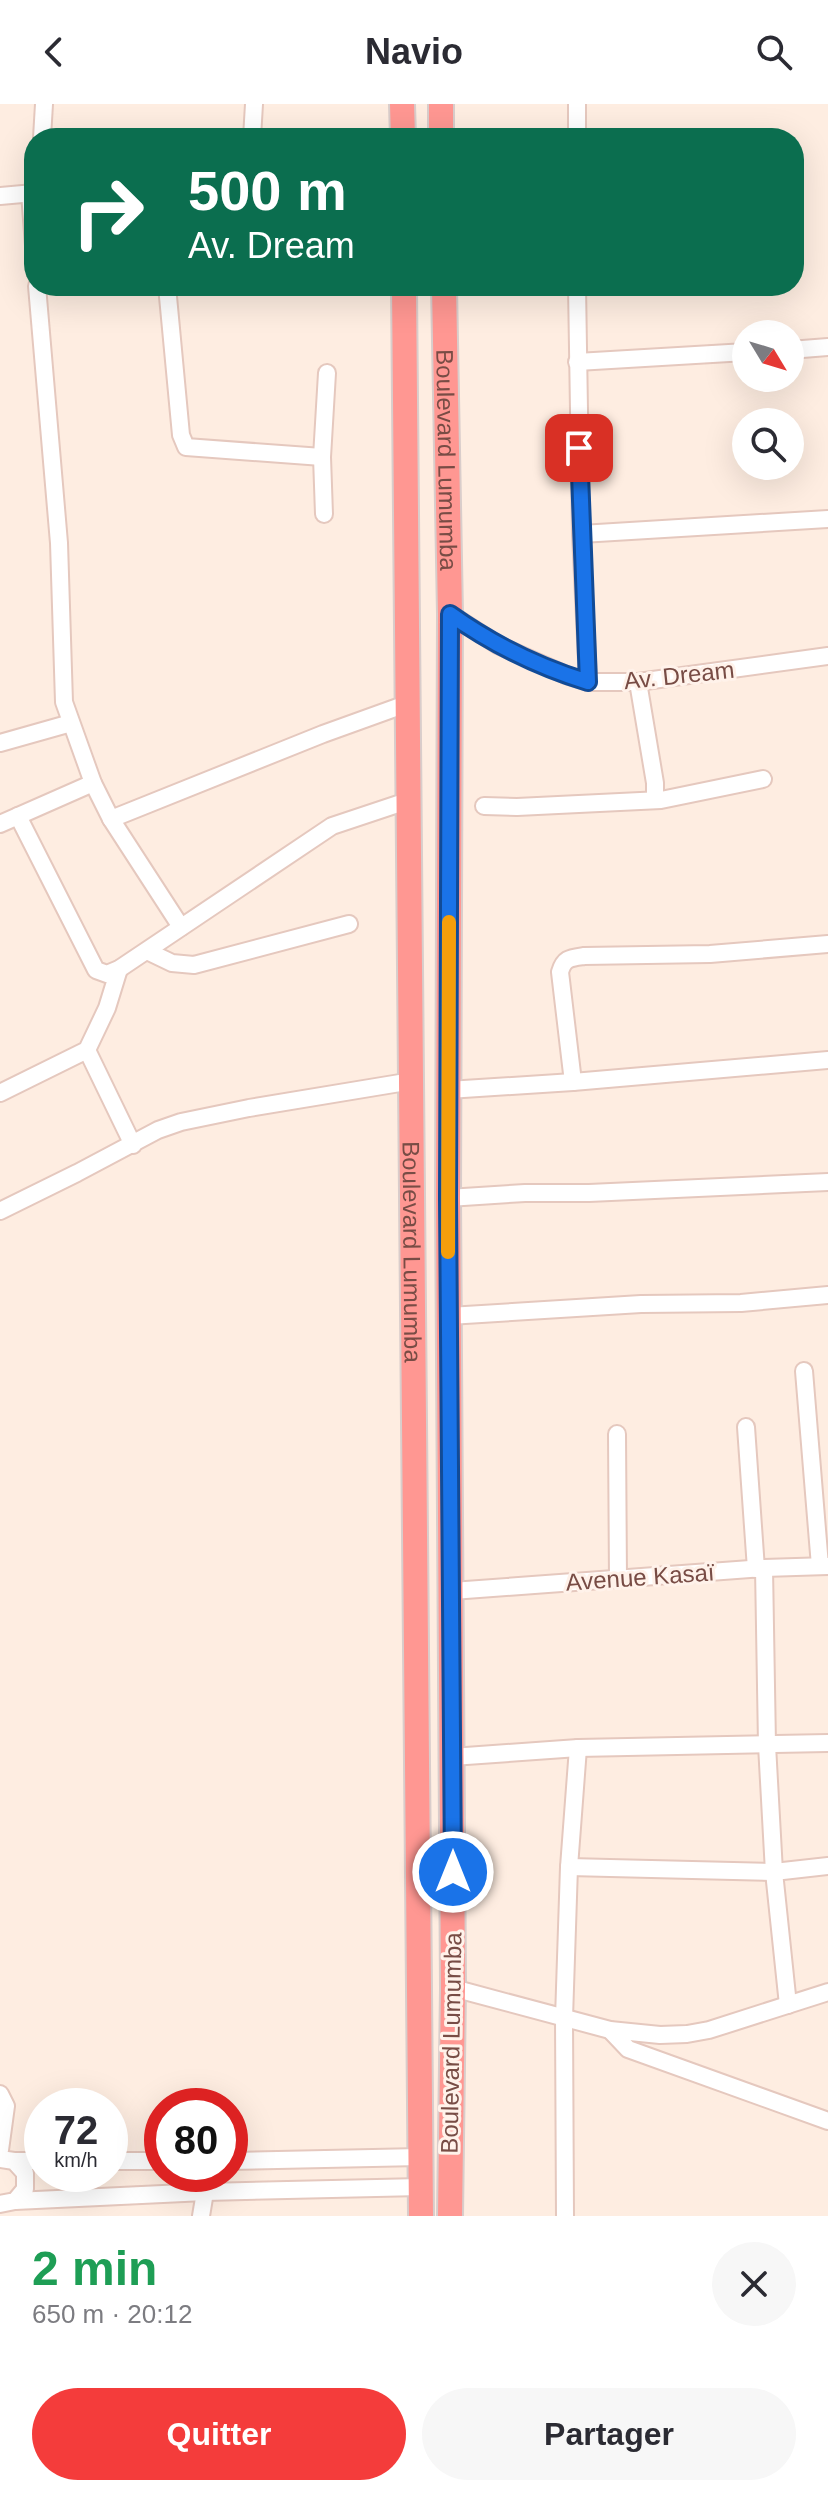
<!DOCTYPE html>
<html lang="fr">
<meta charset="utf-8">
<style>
:root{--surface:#fff;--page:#f7f7f7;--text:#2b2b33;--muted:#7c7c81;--accent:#f43c3b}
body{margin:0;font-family:Arial,sans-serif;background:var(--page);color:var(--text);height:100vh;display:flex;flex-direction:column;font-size:30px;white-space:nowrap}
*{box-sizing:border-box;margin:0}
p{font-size:26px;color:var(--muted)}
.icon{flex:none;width:44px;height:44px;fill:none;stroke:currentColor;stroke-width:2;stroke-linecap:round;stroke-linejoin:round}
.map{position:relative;height:2112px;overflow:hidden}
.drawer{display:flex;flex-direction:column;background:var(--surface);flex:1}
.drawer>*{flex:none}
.top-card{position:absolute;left:24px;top:24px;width:780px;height:168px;border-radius:32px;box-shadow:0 8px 32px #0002;background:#0b6e4f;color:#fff;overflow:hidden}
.needle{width:52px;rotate:128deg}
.buttons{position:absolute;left:732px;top:216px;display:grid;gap:16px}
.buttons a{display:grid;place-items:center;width:72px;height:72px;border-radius:50%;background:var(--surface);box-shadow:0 8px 32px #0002;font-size:40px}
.speed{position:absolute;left:24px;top:1984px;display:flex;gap:16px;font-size:40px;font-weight:700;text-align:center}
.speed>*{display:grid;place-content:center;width:104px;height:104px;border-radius:50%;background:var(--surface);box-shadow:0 8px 32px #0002;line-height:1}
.speed small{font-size:20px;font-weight:400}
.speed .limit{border:12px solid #d22;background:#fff;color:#111}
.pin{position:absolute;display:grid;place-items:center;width:68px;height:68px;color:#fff;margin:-34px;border-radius:16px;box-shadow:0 4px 12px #0006}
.me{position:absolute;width:88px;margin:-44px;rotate:0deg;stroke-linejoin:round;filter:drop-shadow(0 0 6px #0008)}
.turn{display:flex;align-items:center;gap:28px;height:168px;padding:0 32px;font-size:36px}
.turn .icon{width:104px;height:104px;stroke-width:2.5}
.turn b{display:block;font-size:56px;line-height:68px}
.round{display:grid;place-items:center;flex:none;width:84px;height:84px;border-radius:42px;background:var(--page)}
.overview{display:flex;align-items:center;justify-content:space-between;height:136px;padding:0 32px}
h1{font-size:48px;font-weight:700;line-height:60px;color:#1e9e55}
.button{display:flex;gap:16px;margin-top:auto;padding:16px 32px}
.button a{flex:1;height:92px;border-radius:48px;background:var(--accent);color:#fff;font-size:32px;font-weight:700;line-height:92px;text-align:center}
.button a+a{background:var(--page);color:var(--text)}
header{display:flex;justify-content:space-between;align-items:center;height:104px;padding:0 32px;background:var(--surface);font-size:36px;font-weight:700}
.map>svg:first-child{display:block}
</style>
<header><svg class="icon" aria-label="back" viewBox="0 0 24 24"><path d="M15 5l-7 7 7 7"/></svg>Navio<svg class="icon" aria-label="search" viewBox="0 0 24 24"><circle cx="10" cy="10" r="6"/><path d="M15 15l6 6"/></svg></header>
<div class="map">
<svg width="828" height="2112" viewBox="0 0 828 2112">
<rect width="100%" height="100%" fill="#feede1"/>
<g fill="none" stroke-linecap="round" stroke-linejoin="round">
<defs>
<g id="minor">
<path d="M42 34 44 0"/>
<path d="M252 34 254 0"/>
<path d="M577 34V0"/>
<path d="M30 89 34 142"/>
<path d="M0 92 34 89"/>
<path d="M37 182 59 439 64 598 93 679 111 715 181 823"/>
<path d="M167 182 181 331 186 343 322 353"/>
<path d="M577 182 581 430 588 578"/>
<path d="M790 246 828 243"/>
<path d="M577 258 746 248"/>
<path d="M324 410 322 353 327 269"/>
<path d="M581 430 828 415"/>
<path d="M450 510 498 541 566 571 588 578H638L828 552"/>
<path d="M638 578 655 679V696"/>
<path d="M0 639 71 619"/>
<path d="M484 702 517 703 661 696 763 675"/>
<path d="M18 712 96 866 107 870 119 865 332 722 410 696"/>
<path d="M111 715 323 630 409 599"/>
<path d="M0 720 93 679"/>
<path d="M147 847 172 859 194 861 349 820"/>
<path d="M87 946 133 1041"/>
<path d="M573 978 560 868C564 854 570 854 584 852L710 850 828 840"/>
<path d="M448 986 573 978 828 956"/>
<path d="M0 989 87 946 107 904 119 865"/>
<path d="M448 1094 525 1089H589L828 1078"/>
<path d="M0 1107 77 1069 158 1026 181 1018 249 1004 412 977"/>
<path d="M449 1212 641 1200 741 1199 828 1191"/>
<path d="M804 1267 820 1462"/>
<path d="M746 1323 756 1465"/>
<path d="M617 1330 618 1475"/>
<path d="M764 1464 767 1641 774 1768 788 1901"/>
<path d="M452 1487 764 1464 828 1462"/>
<path d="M452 1653 578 1644 828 1639"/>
<path d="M569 1763 774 1768 828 1762"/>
<path d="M453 1884 610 1926 660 1931 687 1930 709 1926 828 1888"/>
<path d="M610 1926 628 1945 828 2017"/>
<path d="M0 1990 6 2002 0 2046"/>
<path d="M0 2055 14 2057 25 2069V2085L15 2097 0 2100"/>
<path d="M14 2057H42"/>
<path d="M110 2057H162"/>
<path d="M230 2057 420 2053"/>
<path d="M15 2097 205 2088 421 2083"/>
<path d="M201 2112 208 2070"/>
<path d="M565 2112 564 1914 569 1763 578 1644"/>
</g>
<g id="highway">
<path d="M402 0 403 34"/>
<path d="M441 0V34"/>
<path id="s1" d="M404 182 421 2112"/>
<path id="s2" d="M444 182 450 510 448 1094 453 1884 450 2112"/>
</g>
</defs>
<use href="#minor" stroke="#e5c8be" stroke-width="20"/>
<use href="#highway" stroke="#d9cdcb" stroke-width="28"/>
<use href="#minor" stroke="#fff" stroke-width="16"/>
<use href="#highway" stroke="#ff9792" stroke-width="24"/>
</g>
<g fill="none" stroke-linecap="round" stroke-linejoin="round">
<defs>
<path id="route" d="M453 1768 448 1094 450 510C492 540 539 563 588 578L579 344"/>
</defs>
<use href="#route" stroke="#114b97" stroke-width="20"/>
<use href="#route" stroke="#1a73e8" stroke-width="14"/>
<path stroke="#f59e0b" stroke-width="14" d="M448 1148 449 818"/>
</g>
<g text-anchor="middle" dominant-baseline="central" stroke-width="6" stroke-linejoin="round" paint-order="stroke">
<g font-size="24" fill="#784c45" stroke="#fff2ea">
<text stroke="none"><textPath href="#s2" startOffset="174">Boulevard Lumumba</textPath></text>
<text transform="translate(679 571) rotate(-6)">Av. Dream</text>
<text stroke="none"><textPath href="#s1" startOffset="966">Boulevard Lumumba</textPath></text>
<text transform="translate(640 1473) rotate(-4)">Avenue Kasaï</text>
<text transform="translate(451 1939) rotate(-89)">Boulevard Lumumba</text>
</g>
</g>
</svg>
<div class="buttons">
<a><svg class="needle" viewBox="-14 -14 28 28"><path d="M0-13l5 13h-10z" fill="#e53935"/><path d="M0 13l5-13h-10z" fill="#7c7c81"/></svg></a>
<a><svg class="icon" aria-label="search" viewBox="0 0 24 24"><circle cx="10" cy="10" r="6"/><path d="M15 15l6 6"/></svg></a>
</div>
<div class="speed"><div>72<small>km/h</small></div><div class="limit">80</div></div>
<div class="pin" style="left:579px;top:344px;background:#d93025"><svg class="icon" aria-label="arrive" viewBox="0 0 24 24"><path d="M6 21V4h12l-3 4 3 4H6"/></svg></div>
<svg class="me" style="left:453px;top:1768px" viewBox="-20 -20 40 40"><circle r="17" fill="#1a73e8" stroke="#fff" stroke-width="3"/><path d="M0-11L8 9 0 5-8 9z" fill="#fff"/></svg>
<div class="top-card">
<div class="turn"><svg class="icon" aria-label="right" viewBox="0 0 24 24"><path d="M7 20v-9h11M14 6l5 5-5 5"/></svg><div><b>500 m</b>Av. Dream</div></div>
</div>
</div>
<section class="drawer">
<div class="overview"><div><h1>2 min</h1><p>650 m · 20:12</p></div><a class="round"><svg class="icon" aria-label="close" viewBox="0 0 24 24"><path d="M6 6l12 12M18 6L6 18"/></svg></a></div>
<div class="button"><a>Quitter</a><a>Partager</a></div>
</section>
